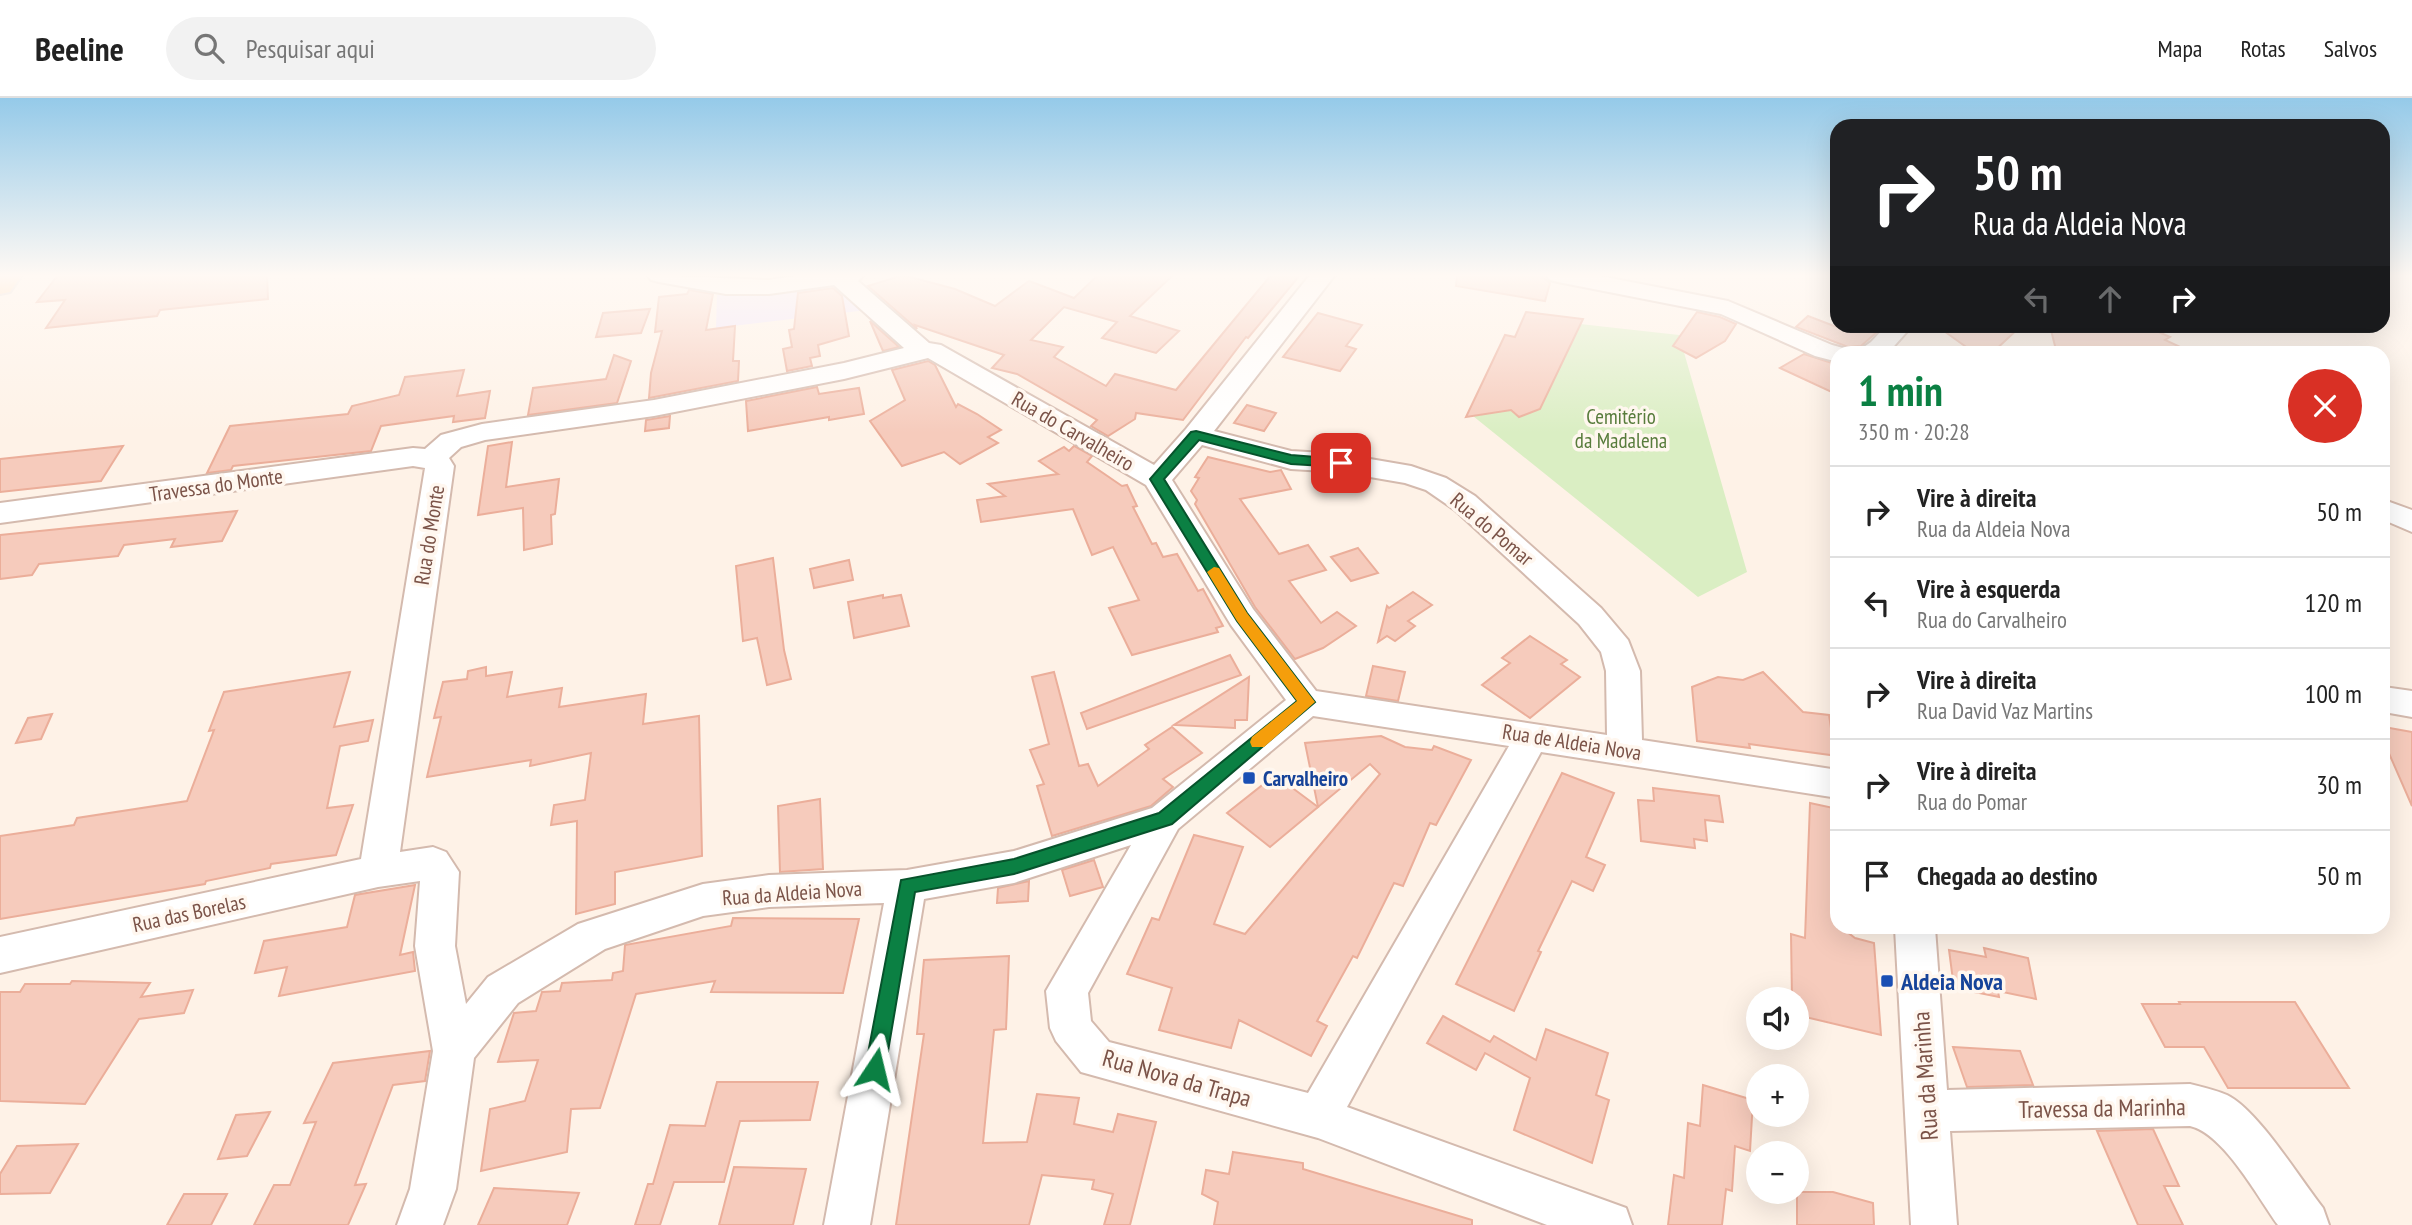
<!DOCTYPE html>
<html lang="pt">
<meta charset="utf-8">
<style>
:root{--surface:#fff;--page:#f2f2f2;--text:#222;--muted:#767676;--line:#e0e0e0;--accent:#0b8043}
body{margin:0;font-family:"PT Sans Narrow",sans-serif;background:var(--page);color:var(--text);height:100vh;display:flex;flex-direction:column;font-size:26px;white-space:nowrap}
*{box-sizing:border-box;margin:0}
p{font-size:23px;color:var(--muted)}
.icon{flex:none;width:38px;height:38px;fill:none;stroke:currentColor;stroke-width:2;stroke-linecap:round;stroke-linejoin:round}
.map{position:relative;flex:1;overflow:hidden}
.details{position:absolute;left:1830px;top:248px;width:560px;height:588px;display:flex;flex-direction:column;background:var(--surface);border-radius:21px;box-shadow:0 7px 28px #0002}
.details>*{flex:none}
.banner{position:absolute;left:1830px;top:21px;width:560px;height:214px;border-radius:21px;box-shadow:0 7px 28px #0002;background:#202124;color:#fff;overflow:hidden}
.fabs{position:absolute;left:1746px;top:889px;display:grid;gap:14px}
.fabs a{display:grid;place-items:center;width:63px;height:63px;border-radius:50%;background:var(--surface);box-shadow:0 7px 28px #0002;font-size:35px}
.pin{position:absolute;display:grid;place-items:center;width:60px;height:60px;color:#fff;margin:-30px;border-radius:14px;box-shadow:0 4px 10px #0006}
.me{position:absolute;width:77px;margin:-38px;rotate:10deg;stroke-linejoin:round;filter:drop-shadow(0 0 5px #0008)}
.turn{display:flex;align-items:center;gap:24px;height:147px;padding:0 28px;font-size:32px}
.turn .icon{width:91px;height:91px;stroke-width:2.5}
.turn b{display:block;font-size:49px;line-height:60px}
.lanes{display:flex;align-items:center;height:66px;padding:0 28px;background:#0003;justify-content:center;gap:35px;direction:ltr}
.lanes .off{opacity:.35}
.round{display:grid;place-items:center;flex:none;width:74px;height:74px;border-radius:37px;background:var(--page)}
.head{display:flex;align-items:center;justify-content:space-between;height:119px;padding:0 28px}
h1{font-size:42px;font-weight:700;line-height:52px;color:var(--accent)}
ul{padding:0;list-style:none}
li{display:flex;align-items:center;gap:21px;height:91px;padding:0 28px;border-top:2px solid var(--line)}
li div{flex:1}
li b{display:block;font-size:26px}
li em{font-style:normal}
header{display:flex;align-items:center;gap:42px;box-sizing:border-box;height:98px;padding:0 35px;background:var(--surface);border-bottom:2px solid var(--line)}
header strong{font-size:33px}
nav{display:flex;gap:38px;margin-inline-start:auto;font-size:24px}
.search{width:490px;height:63px;background:var(--page);display:flex;align-items:center;gap:18px;box-sizing:border-box;padding:0 24px;border-radius:38px;color:var(--muted);font-size:26px}
.map>svg:first-child{display:block}
</style>
<header>
<strong>Beeline</strong>
<div class="search"><svg class="icon" aria-label="search" viewBox="0 0 24 24"><circle cx="10" cy="10" r="6"/><path d="M15 15l6 6"/></svg>Pesquisar aqui</div>
<nav><a>Mapa</a><a>Rotas</a><a>Salvos</a></nav>
</header>
<div class="map">
<svg width="2412" height="1127" viewBox="0 0 2412 1127">
<rect width="100%" height="100%" fill="#fef2e7"/>
<path fill="#efe3fb" d="M841 184 867 212 716 230 717 197 770 195Z"/>
<path fill="#daeec3" d="M1580 226 1679 237 1747 474 1698 499 1473 318 1511 312 1520 319 1540 311Z"/>
<g fill="#f6cbbc" stroke="#ebae9a" stroke-width="2">
<path d="M58 177H267L268 201 160 212 157 218 46 230 65 202 37 204Z"/>
<path d="M903 177 955 191 995 208 1029 183 1074 200 1098 177H1173L1130 218 1179 233 1156 255 1102 240 1117 224 1064 209 1031 242 1063 249 1054 259 1106 288 1115 276 1176 292 1271 177H1300L1248 240 1246 239 1183 322 1136 315 1135 321 1108 338 1091 328 1097 322 1017 276 992 270 1004 257 915 227 917 231 868 188Z"/>
<path d="M1457 177H1540L1550 185 1545 203 1456 188Z"/>
<path d="M833 190 842 198 849 238 818 247 820 258 810 260 812 268 787 273 783 251 792 249 789 232 794 231 798 195Z"/>
<path d="M689 192 713 196 706 232 735 228 733 263H739L738 283 649 300 651 275 662 233 655 234 659 199 687 196Z"/>
<path d="M650 211 641 235 596 239 603 215Z"/>
<path d="M1526 214 1583 221 1540 311 1519 319 1511 312 1466 319 1505 237 1515 239Z"/>
<path d="M1697 214 1720 219 1736 226 1725 243 1696 260 1673 248Z"/>
<path d="M1318 215 1362 227 1346 248 1356 251 1340 273 1283 259Z"/>
<path d="M1808 218 1834 228H1871L1878 233 1861 248 1848 249 1796 229Z"/>
<path d="M870 223 899 249 883 253Z"/>
<path d="M1937 228H2021L1991 256H1976Z"/>
<path d="M2050 228H2145L2170 239 2165 242 2195 256H2057Z"/>
<path d="M1804 256 1838 267V297L1780 270Z"/>
<path d="M614 257 631 263 617 305 528 317 533 290 606 281Z"/>
<path d="M928 263 935 267 956 309 958 306 977 316 1001 332 988 339 998 345 960 366 944 354 902 368 870 323 905 302 892 272Z"/>
<path d="M464 272 457 298 490 293 485 320 453 324 454 318 381 328 371 353 233 368 231 372 207 375 230 328 348 316 352 308 399 297 405 279Z"/>
<path d="M817 289 819 296 859 290 864 316 829 322V319L748 333 746 303Z"/>
<path d="M1247 307 1276 315 1264 333 1234 325Z"/>
<path d="M670 318 669 330 645 333 646 322Z"/>
<path d="M512 344 506 389 559 381 555 416 551 417 552 446 524 452 523 410 478 417 488 348Z"/>
<path d="M123 348 101 383 0 394V361Z"/>
<path d="M1074 348 1092 358 1087 364 1122 388 1127 387 1137 408 1133 409 1152 446 1156 445 1163 459 1177 456 1198 493 1203 491 1223 528 1216 530 1218 534 1132 557 1109 510 1139 502 1113 449 1092 457 1073 411 981 424 977 402 1005 398 988 386 1058 376 1039 363 1064 349 1069 353Z"/>
<path d="M1208 359 1270 374 1281 372 1291 391 1240 401 1279 456 1308 447 1326 472 1289 483 1321 525 1337 514 1356 528 1323 550 1295 561 1255 509 1195 406 1197 402 1191 393 1199 380 1195 379Z"/>
<path d="M237 413 222 443 171 449 175 441 124 447 118 458 39 466 32 477 0 481V437Z"/>
<path d="M1358 450 1378 475 1351 483 1331 459Z"/>
<path d="M773 460 784 552 791 581 767 587 757 540 743 543 736 468Z"/>
<path d="M849 462 853 482 814 490 810 471Z"/>
<path d="M1413 494 1432 507 1408 523 1415 528 1395 543 1387 538 1378 544 1387 508 1389 510Z"/>
<path d="M883 497V500L901 497 909 528 854 540 848 504Z"/>
<path d="M1530 538 1567 562 1561 566 1580 579 1530 620 1482 587 1510 565 1502 560Z"/>
<path d="M1230 557 1241 577 1087 631 1081 615Z"/>
<path d="M1373 568 1405 574 1398 603 1366 598Z"/>
<path d="M486 569V578L512 574 507 599 562 590 559 609 646 596 643 626 699 618 702 758 615 774V806L576 816 577 723 551 727 554 707 585 702 591 655 530 668 531 662 427 679 441 619 434 620 443 584 467 581 468 573Z"/>
<path d="M350 574 334 629 373 622 368 643 340 648 327 710 353 707 336 757 271 766 270 770 206 783 205 786 0 821V738L74 727 77 720 187 703 214 632 209 633 224 594Z"/>
<path d="M1054 574 1079 668 1088 666 1098 688 1149 651 1145 647 1172 629 1202 655 1163 681 1173 689 1151 708 1052 738 1037 688 1044 686 1030 652 1049 646 1032 579Z"/>
<path d="M1763 574 1803 614 1829 617 1831 630H1838V658L1749 646 1750 650 1697 643 1692 589 1718 579 1743 582Z"/>
<path d="M1249 579 1247 622H1235V630L1174 627Z"/>
<path d="M52 616 41 641 16 645 28 620Z"/>
<path d="M2384 629 2412 634V708L2384 644Z"/>
<path d="M1381 638 1405 649 1432 652 1434 648 1471 662 1436 727 1430 725 1403 788 1394 785 1357 860 1353 858 1317 923 1327 928 1311 958 1239 922 1231 950 1159 932 1172 890 1127 876 1152 820 1159 822 1194 737 1243 749 1214 826 1245 836 1380 676 1370 666 1318 709 1305 645Z"/>
<path d="M1562 675 1614 695 1586 759 1605 767 1593 793 1572 783 1538 853 1541 854 1514 913 1456 886Z"/>
<path d="M1275 677 1318 709 1270 749 1227 715Z"/>
<path d="M1653 690 1719 698 1723 724 1705 722 1707 743 1694 741 1695 750 1641 743 1638 702 1654 703Z"/>
<path d="M820 701 823 771 780 774 778 708Z"/>
<path d="M1810 705 1838 711V830H1842L1855 840 1874 845 1881 937 1797 917V901H1792L1791 836 1805 840Z"/>
<path d="M1094 762 1103 789 1070 798 1062 772Z"/>
<path d="M1029 783 1028 803 997 805 998 790Z"/>
<path d="M415 787 400 857 413 854 415 873 279 898 287 869 255 875 264 843 347 829 355 797Z"/>
<path d="M733 820 859 821 843 895 711 894 715 883 636 896 600 1010 571 1011 567 1054 481 1073 490 1011 525 1003 538 962 498 964 514 915 536 913 542 894 560 893 562 885 612 882 613 875 623 873 625 847 731 828Z"/>
<path d="M1984 850 2028 860 2036 901 1998 893 1999 899 1954 890 1949 852 1986 859Z"/>
<path d="M1009 858 1006 931 994 932 983 1045 1027 1044 1037 996 1079 1000 1074 1026 1113 1034 1118 1016 1156 1024 1130 1127H1104L1113 1096 1092 1091 1094 1082 1042 1077 1029 1127H896L924 936H917L924 862Z"/>
<path d="M72 883 150 885 141 899 193 892 184 915 139 921 85 1006 0 1003V894H20L25 886H70Z"/>
<path d="M2179 904H2295L2349 990H2228L2204 949H2165L2142 906H2180Z"/>
<path d="M1443 918 1490 944 1494 938 1536 962 1546 931 1608 955 1596 997 1609 1002 1592 1065 1514 1032 1530 980 1485 955 1476 972 1427 945Z"/>
<path d="M1953 949 2020 953 2033 987 1967 989Z"/>
<path d="M430 953 425 983 393 987 355 1087 366 1086 348 1127H254L274 1087H290L316 1024 304 1025 333 965Z"/>
<path d="M717 984H818L810 1022 740 1023 724 1084H674L660 1127H635L648 1086H653L670 1027 705 1028Z"/>
<path d="M1703 987 1753 1002 1750 1053 1735 1048 1732 1093 1726 1091 1722 1127H1668L1674 1077 1684 1080 1688 1025 1700 1028Z"/>
<path d="M270 1014 247 1058 218 1061 236 1017Z"/>
<path d="M2153 1031 2179 1088H2164L2183 1127H2138L2097 1033Z"/>
<path d="M78 1046 50 1095 0 1096V1076L17 1048Z"/>
<path d="M1233 1054 1303 1065V1071L1472 1122V1127H1214L1218 1104 1202 1096 1206 1072 1229 1076Z"/>
<path d="M734 1069 806 1071 793 1127H719Z"/>
<path d="M494 1090 579 1095 567 1127H478Z"/>
<path d="M1797 1094H1833L1873 1105 1874 1127H1797Z"/>
<path d="M184 1096H227L211 1127H167Z"/>
</g>
<g fill="none" stroke-linecap="round" stroke-linejoin="round">
<defs>
<g id="minor">
<path d="M647 177 769 182 802 177H864L858 183 929 245 941 247 1154 367 1186 331 1310 177H1335L1214 333 1291 353 1341 356 1411 368 1446 380 1475 398 1601 510 1628 542 1640 573 1642 642 1838 672V700L1541 654 1347 1009 1626 1110 1632 1127H1547L1318 1040 1081 974 1056 943 1050 930 1046 893 1131 747 1014 785 924 801 870 1127H824L884 805 769 809 703 818 605 851 518 905 474 960 456 1091 443 1127H397L410 1091 433 953 415 848 420 783 378 789 0 875V839L361 761 425 370 413 368 0 425V405L413 350 425 351 441 337 482 326 654 302 844 265 904 250 834 187 769 196H726L659 184 651 182ZM928 260 1146 387 1231 527 1286 602 1152 710 1014 753 907 772 769 777 703 786 578 826 488 879 466 906 455 848 459 774 446 754 433 749 400 754 454 368 449 360 461 349 485 342 654 318 844 281ZM1202 347 1291 371 1341 374 1405 385 1426 392 1455 412 1579 526 1601 554 1606 573 1607 637 1316 593 1253 511 1172 382ZM1313 618 1509 648 1308 995 1109 944 1091 923 1088 895 1178 731Z"/>
<path d="M1546 177H1595L1728 203 1832 247 1847 251 1851 256H1838V264L1815 258 1721 216 1558 184 1550 182Z"/>
<path d="M1886 228H1912L1887 256H1854L1871 244Z"/>
<path d="M2384 402 2412 412V434L2384 422Z"/>
<path d="M2384 589 2412 593V619L2384 614Z"/>
<path d="M1895 830H1935L1947 992 2190 986C2202 989 2215 992 2227 997 2258 1012 2300 1081 2323 1110L2329 1127H2278C2257 1098 2224 1036 2190 1028L1950 1033 1957 1127H1911Z"/>
</g>
<path id="major" d="M0 177H22L10 194 0 196Z"/>
</defs>
<use href="#minor" stroke="#d4baae" stroke-width="4"/>
<use href="#major" stroke="#dacfcc" stroke-width="4"/>
<use href="#minor" fill="#fff" fill-rule="evenodd"/>
<use href="#major" fill="#ffce9d" fill-rule="evenodd"/>
</g>
<linearGradient id="sky" x2="0" y2="1"><stop stop-color="#95cae9"/><stop offset="0.53" stop-color="#fff9f4"/><stop offset="1" stop-color="#fff9f4" stop-opacity="0"/></linearGradient>
<rect width="2412" height="335" fill="url(#sky)"/>
<path fill="#0b8043" stroke="#07532c" stroke-width="2" d="M1196 333 1291 357 1341 361 1348 365 1341 369 1291 366 1199 342 1164 381 1247 515 1315 604 1172 726 1014 776 915 794 885 971 882 977 875 980 868 977 865 971 901 782 1014 761 1159 715 1297 603 1237 523 1150 381 1191 334Z"/>
<path fill="#f59e0b" d="M1214 469 1219 470 1247 515 1315 604 1264 649H1252L1250 644 1252 639 1297 603 1237 523 1207 474Z"/>
<g fill="#1a4fb4" stroke="#fff7ef" stroke-width="2.5">
<rect x="1242" y="673" width="14" height="14" rx="3.5"/>
<rect x="1880" y="876" width="14" height="14" rx="3.5"/>
</g>
<g text-anchor="middle" dominant-baseline="central" stroke-width="7" stroke-linejoin="round" paint-order="stroke">
<g font-size="21" fill="#587c3c" stroke="#fff7ef">
<text x="1621" y="318">Cemitério<tspan x="1621" dy="24">da Madalena</tspan></text>
</g>
<g font-size="21" fill="#7b5348" stroke="#fff7ef">
<text transform="translate(1073 333) rotate(30)">Rua do Carvalheiro</text>
<text transform="translate(216 387) rotate(-8)">Travessa do Monte</text>
<text transform="translate(1492 431) rotate(40)">Rua do Pomar</text>
<text transform="translate(429 437) rotate(-81)">Rua do Monte</text>
<text transform="translate(1572 644) rotate(9)">Rua de Aldeia Nova</text>
<text transform="translate(792 795) rotate(-4)">Rua da Aldeia Nova</text>
<text transform="translate(189 815) rotate(-12)">Rua das Borelas</text>
</g>
<g font-size="21" font-weight="bold" fill="#164399" stroke="#fff7ef" text-anchor="start">
<text x="1263" y="680">Carvalheiro</text>
</g>
<g font-size="24" font-weight="bold" fill="#164399" stroke="#fff7ef" text-anchor="start">
<text x="1901" y="883">Aldeia Nova</text>
</g>
<g font-size="24" fill="#7b5348" stroke="#fff7ef">
<text transform="translate(1925 978) rotate(-94)">Rua da Marinha</text>
<text transform="translate(1177 980) rotate(16)">Rua Nova da Trapa</text>
<text transform="translate(2102 1010) rotate(-1)">Travessa da Marinha</text>
</g>
</g>
</svg>
<div class="fabs">
<a><svg class="icon" aria-label="sound" viewBox="0 0 24 24"><path d="M4 9h4l5-4v14l-5-4H4zM17 9q2 3 0 6"/></svg></a>
<a>+</a>
<a>−</a>
</div>
<div class="pin" style="left:1341px;top:365px;background:#d93025"><svg class="icon" aria-label="arrive" viewBox="0 0 24 24"><path d="M6 21V4h12l-3 4 3 4H6"/></svg></div>
<svg class="me" style="left:875px;top:971px" viewBox="-20 -20 40 40"><path d="M0-17L14 15 0 8-14 15z" fill="#0b8043" stroke="#fff" stroke-width="4"/></svg>
<div class="banner">
<div class="turn"><svg class="icon" aria-label="right" viewBox="0 0 24 24"><path d="M7 20v-9h11M14 6l5 5-5 5"/></svg><div><b>50 m</b>Rua da Aldeia Nova</div></div>
<div class="lanes"><svg class="icon off" aria-label="left" viewBox="0 0 24 24"><path d="M17 20v-9H6M10 6l-5 5 5 5"/></svg><svg class="icon off" aria-label="ahead" viewBox="0 0 24 24"><path d="M12 20V5M6 11l6-6 6 6"/></svg><svg class="icon" aria-label="right" viewBox="0 0 24 24"><path d="M7 20v-9h11M14 6l5 5-5 5"/></svg></div>
</div>
<section class="details">
<div class="head"><div><h1>1 min</h1><p>350 m · 20:28</p></div><a class="round" style="background:#d93025;color:#fff"><svg class="icon" aria-label="close" viewBox="0 0 24 24"><path d="M6 6l12 12M18 6L6 18"/></svg></a></div>
<ul>
<li><svg class="icon" aria-label="right" viewBox="0 0 24 24"><path d="M7 20v-9h11M14 6l5 5-5 5"/></svg><div><b>Vire à direita</b><p>Rua da Aldeia Nova</p></div><em>50 m</em></li>
<li><svg class="icon" aria-label="left" viewBox="0 0 24 24"><path d="M17 20v-9H6M10 6l-5 5 5 5"/></svg><div><b>Vire à esquerda</b><p>Rua do Carvalheiro</p></div><em>120 m</em></li>
<li><svg class="icon" aria-label="right" viewBox="0 0 24 24"><path d="M7 20v-9h11M14 6l5 5-5 5"/></svg><div><b>Vire à direita</b><p>Rua David Vaz Martins</p></div><em>100 m</em></li>
<li><svg class="icon" aria-label="right" viewBox="0 0 24 24"><path d="M7 20v-9h11M14 6l5 5-5 5"/></svg><div><b>Vire à direita</b><p>Rua do Pomar</p></div><em>30 m</em></li>
<li><svg class="icon" aria-label="arrive" viewBox="0 0 24 24"><path d="M6 21V4h12l-3 4 3 4H6"/></svg><div><b>Chegada ao destino</b></div><em>50 m</em></li>
</ul>
</section>
</div>
